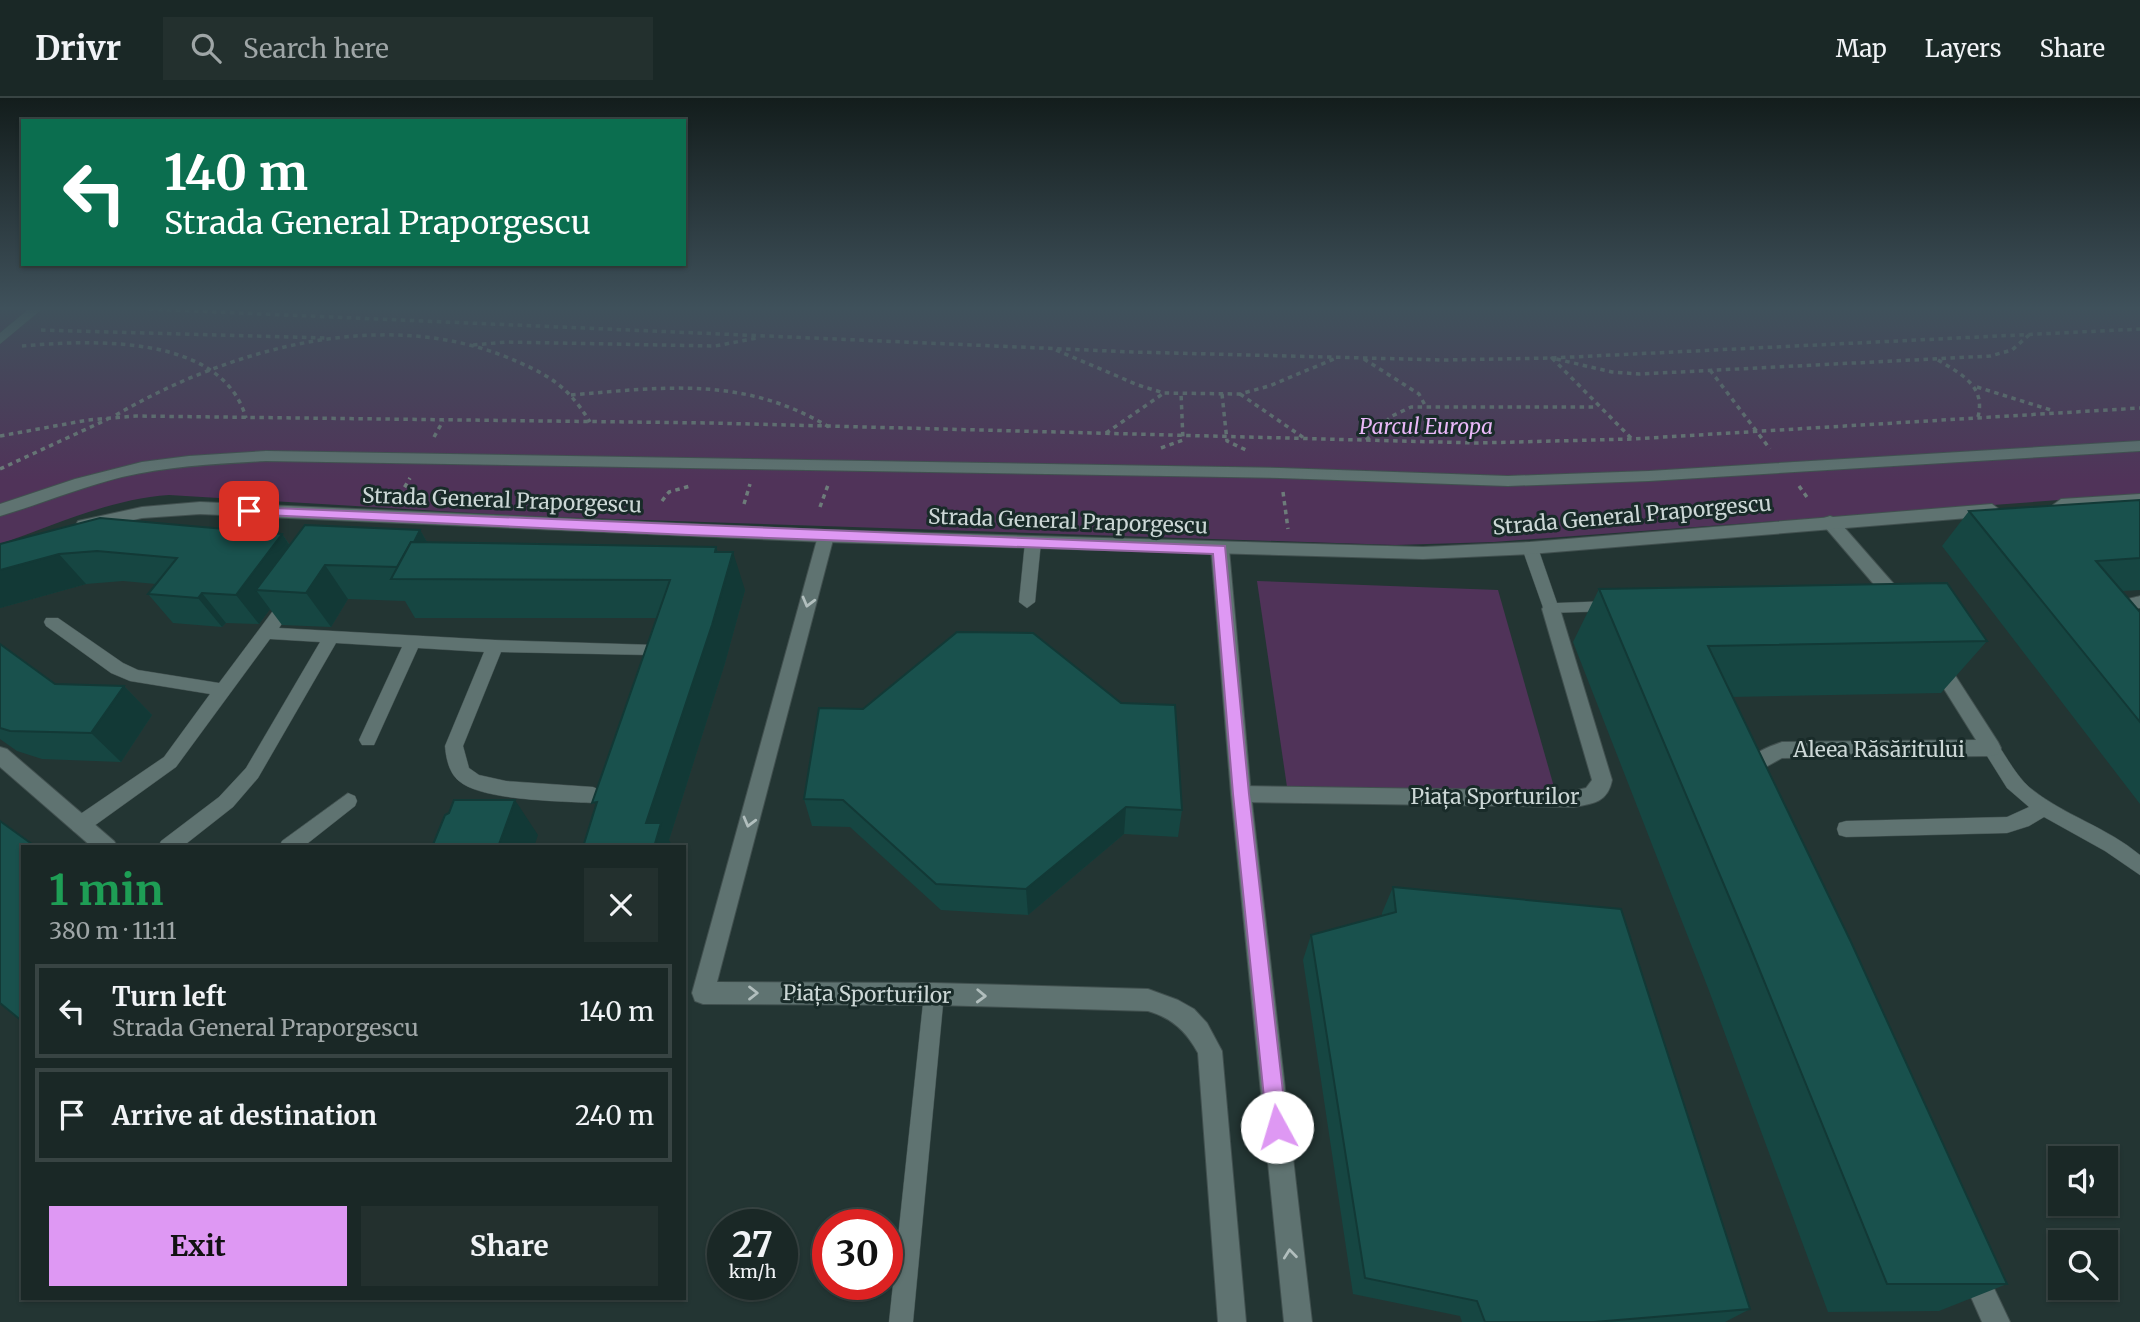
<!DOCTYPE html>
<meta charset="utf-8">
<style>
:root{--surface:#1a2826;--page:#23302e;--text:#f1f3f6;--muted:#9fa6a7;--line:#384443;--accent:#de98f3}
body{margin:0;font-family:Merriweather,serif;background:var(--page);color:var(--text);height:100vh;display:flex;flex-direction:column;font-size:26px;white-space:nowrap}
*{box-sizing:border-box;margin:0}
p{font-size:23px;color:var(--muted)}
.icon{flex:none;width:38px;height:38px;fill:none;stroke:currentColor;stroke-width:2;stroke-linecap:round;stroke-linejoin:round}
.map{position:relative;flex:1;overflow:hidden}
.details{position:absolute;left:21px;top:747px;width:665px;height:455px;display:flex;flex-direction:column;background:var(--surface);border-radius:0px;box-shadow:0 2px 5px #0004,0 0 0 2px var(--line)}
.details>*{flex:none}
.banner{position:absolute;left:21px;top:21px;width:665px;height:147px;border-radius:0px;box-shadow:0 2px 5px #0004,0 0 0 2px var(--line);background:#0b6e4f;color:#fff;overflow:hidden}
.controls{position:absolute;left:2048px;top:1048px;display:grid;gap:14px}
.controls a{display:grid;place-items:center;width:70px;height:70px;border-radius:0px;background:var(--surface);box-shadow:0 2px 5px #0004,0 0 0 2px var(--line);font-size:35px}
.speed{position:absolute;left:707px;top:1111px;display:flex;gap:14px;font-size:35px;font-weight:700;text-align:center}
.speed>*{display:grid;place-content:center;width:91px;height:91px;border-radius:50%;background:var(--surface);box-shadow:0 2px 5px #0004,0 0 0 2px var(--line);line-height:1}
.speed small{font-size:18px;font-weight:400}
.speed .limit{border:10px solid #d22;background:#fff;color:#111}
.pin{position:absolute;display:grid;place-items:center;width:60px;height:60px;color:#fff;margin:-30px;border-radius:14px;box-shadow:0 4px 10px #0006}
.me{position:absolute;width:77px;margin:-38px;rotate:354deg;stroke-linejoin:round;filter:drop-shadow(0 0 5px #0008)}
.turn{display:flex;align-items:center;gap:24px;height:147px;padding:0 28px;font-size:32px}
.turn .icon{width:91px;height:91px;stroke-width:2.5}
.turn b{display:block;font-size:49px;line-height:60px}
.round{display:grid;place-items:center;flex:none;width:74px;height:74px;border-radius:0px;background:var(--page)}
.headline{display:flex;align-items:center;justify-content:space-between;height:119px;padding:0 28px}
h1{font-size:42px;font-weight:700;line-height:52px;color:#1e9e55}
.button{display:flex;gap:14px;margin-top:auto;padding:14px 28px}
.button a{flex:1;height:80px;border-radius:0px;background:var(--accent);color:#111;font-size:28px;font-weight:700;line-height:80px;text-align:center}
.button a+a{background:var(--page);color:var(--text)}
ul{padding:0;list-style:none}
li{display:flex;align-items:center;gap:21px;height:94px;margin:0 14px 10px;padding:0 14px;border:4px solid var(--line);border-radius:0px}
li div{flex:1}
li b{display:block;font-size:26px}
li em{font-style:normal}
header{display:flex;align-items:center;gap:42px;box-sizing:border-box;height:98px;padding:0 35px;background:var(--surface);border-bottom:2px solid var(--line)}
header strong{font-size:33px}
nav{display:flex;gap:38px;margin-inline-start:auto;font-size:24px}
.search{width:490px;height:63px;background:var(--page);display:flex;align-items:center;gap:18px;box-sizing:border-box;padding:0 24px;border-radius:0px;color:var(--muted);font-size:26px}
.map>svg:first-child{display:block}
</style>
<header>
<strong>Drivr</strong>
<div class="search"><svg class="icon" aria-label="search" viewBox="0 0 24 24"><circle cx="10" cy="10" r="6"/><path d="M15 15l6 6"/></svg>Search here</div>
<nav><a>Map</a><a>Layers</a><a>Share</a></nav>
</header>
<div class="map">
<svg width="2140" height="1224" viewBox="0 0 2140 1224">
<rect width="100%" height="100%" fill="#233533"/>
<g fill="#503359">
<path d="M0 211H2140V396L1494 444 1395 447 524 418 169 397C110 401 55 427 0 446Z"/>
<path d="M1257 483 1498 492 1556 696 1287 689Z"/>
</g>
<g fill="none" stroke-linecap="round" stroke-linejoin="round">
<defs>
<g id="service">
<path d="M29 211H42L0 246V235Z"/>
<path d="M1033 439 1041 444 1035 504 1027 510 1019 504 1025 444Z"/>
<path d="M1530 445 1538 450 1557 505 1611 503 1617 505 1619 509 1617 513 1545 515 1522 450Z"/>
<path d="M290 496 298 502 279 530 495 542 655 547 657 551 649 557 501 554 463 648 469 670 479 677 506 683 593 689 600 692 602 697 600 702 593 705C562 703 482 703 459 683 449 675 446 660 445 648L484 554 418 550 374 647H362L359 642 402 549 336 545 258 680 233 709 182 749H158L161 743 219 699 246 670 320 544 270 541 176 669 87 733 80 735 73 733 71 727 73 721 164 659 210 596 130 583 111 575 46 528 44 524 46 520H58L123 565 138 572 219 585 284 498Z"/>
<path d="M2140 498V510L2125 513 2112 522 2104 516 2114 504Z"/>
<path d="M1991 643 1997 645C2007 660 2016 677 2029 689 2063 717 2107 729 2140 757V777L2105 753 2044 719 2029 728 2007 735 1846 739 1839 737 1837 731 1839 725 1846 723 2007 719 2029 709 2007 690 1982 650 1985 645Z"/>
<path d="M348 695 355 698 357 703 355 708 303 749H279L282 743Z"/>
<path d="M934 886 941 889 944 896 913 1224H889L924 896 927 889Z"/>
</g>
<g id="pedestrian">
<path d="M2140 343V353L1649 383 1508 388 1280 380 266 363C218 366 170 368 122 379 81 389 41 406 0 418V406L75 381 142 364 189 358 266 353 1280 370 1508 378 1649 373Z"/>
<path d="M1551 505 1557 506 1560 511 1612 682C1608 704 1593 706 1573 709L1241 704 1234 702 1231 696 1234 690 1241 688 1573 693 1586 690 1592 682 1542 511 1545 506Z"/>
</g>
<g id="minor">
<path d="M1830 418 1836 420 1907 501 1910 506 1907 511H1895L1824 428 1822 424 1824 420Z"/>
<path d="M826 432 834 438 717 884 934 885 1148 891 1178 902 1194 911 1207 925 1222 953 1246 1224H1218L1198 955C1186 933 1172 920 1148 913L934 907 703 906 695 903 692 895 818 438Z"/>
<path d="M1220 445 1229 451 1251 696 1312 1224H1284L1231 696 1211 451Z"/>
<path d="M1935 555 1942 557 1998 644 2001 650 1998 656 1991 658 1782 660 1764 670 1758 688 1751 690 1744 688C1731 663 1764 650 1782 644L1976 642 1926 562 1928 557Z"/>
<path d="M0 649 7 651 114 743 118 749H92L0 669Z"/>
<path d="M1973 1161 1982 1165 2010 1224H1982L1960 1174 1964 1165Z"/>
</g>
<g id="tertiary">
<path d="M2140 396V406L2061 413 2053 407 2061 401Z"/>
<path d="M200 404 826 432 1423 449 1530 444 1992 406 2000 412 1992 418 1530 456 1423 461 826 444 200 416 142 420 84 433 76 427 78 423 142 409Z"/>
</g>
</defs>
<use href="#service" stroke="#41504f" stroke-width="1"/>
<use href="#pedestrian" stroke="#41504f" stroke-width="2"/>
<use href="#minor" stroke="#41504f" stroke-width="2"/>
<use href="#tertiary" stroke="#41504f" stroke-width="2"/>
<g stroke="#6d7c7a" stroke-width="3.5" stroke-dasharray="4.5 4.5" stroke-linecap="butt">
<path d="M149 211 1133 254 1444 262 1552 260 2140 231"/>
<path d="M41 232 326 240"/>
<path d="M473 247 506 244 715 248 757 240"/>
<path d="M22 248C90 242 222 235 246 320"/>
<path d="M1056 252 1138 287 1164 295 1240 296 1269 288 1334 261"/>
<path d="M1364 261 1419 296 1426 309"/>
<path d="M1938 262C1961 276 1986 288 1978 319"/>
<path d="M1710 272 1770 351"/>
<path d="M1977 289 2054 313"/>
<path d="M1222 296 1227 343 1246 352"/>
<path d="M1240 296 1304 340"/>
<path d="M571 297C665 289 744 278 829 329"/>
<path d="M116 317C228 252 378 209 504 258 545 275 566 285 590 324"/>
<path d="M1106 335 1164 295"/>
<path d="M0 338 88 322 136 318 712 325 1477 345 1632 341 2140 310"/>
<path d="M434 339 443 323"/>
<path d="M1631 340 1552 260 1612 274 1640 276 1990 258 2012 252 2029 237"/>
<path d="M1366 342 1392 318 1411 309H1597"/>
<path d="M1161 350 1183 342 1181 295"/>
<path d="M0 371 108 321"/>
<path d="M1799 388 1809 402"/>
<path d="M1283 394 1288 431"/>
<path d="M400 397 410 380"/>
<path d="M662 403 669 394 690 388"/>
<path d="M744 406 750 386"/>
<path d="M820 409 828 387"/>
</g>
<use href="#service" fill="#5f7371" fill-rule="evenodd"/>
<use href="#pedestrian" fill="#5f7371" fill-rule="evenodd"/>
<use href="#minor" fill="#5f7371" fill-rule="evenodd"/>
<use href="#tertiary" fill="#5f7371" fill-rule="evenodd"/>
</g>
<g fill="#164642">
<path d="M2140 402V492L2122 493 2140 514V706L1942 448 1969 413Z"/>
<path d="M420 432 427 444 716 449 718 454 745 492 725 565 669 742 583 749 657 520H415L405 503 348 501 331 529 282 527 270 511 259 526 226 525 222 529 173 525 148 496 156 486 123 483 86 486 0 510V446L282 436 290 447Z"/>
<path d="M1599 491 1987 543 1941 595 1732 599 2007 1186 1939 1213 1828 1214 1708 890 1573 544Z"/>
<path d="M0 546 55 586 124 588 152 617 121 664 42 661 17 653 0 641Z"/>
<path d="M863 611 1182 712 1178 739 1124 736 1028 817 941 812 850 729 812 728 804 701Z"/>
<path d="M1393 789 1750 1211 1725 1224H1462L1460 1218 1353 1196 1303 862 1311 837 1382 818V815Z"/>
</g>
<g fill="#123936">
<path d="M420 432 440 467 402 470Z"/>
<path d="M282 436 302 466 256 492 270 511 259 526 236 497Z"/>
<path d="M716 449 726 479 733 454 745 492 725 565 669 742 673 749H654L646 725Z"/>
<path d="M59 456 86 486 0 510V472Z"/>
<path d="M325 467 348 501 331 529 306 495Z"/>
<path d="M202 495 226 525 222 529 198 500Z"/>
<path d="M124 588 152 617 121 664 91 635Z"/>
<path d="M515 702 538 737 534 749H498Z"/>
<path d="M1126 709 1124 736 1028 817 1026 791Z"/>
</g>
<g fill="#19514d" stroke="#123936" stroke-width="2">
<path d="M2140 402V460L2096 463 2140 514V624L1969 413Z"/>
<path d="M100 420 282 436 236 497 202 495 198 500 148 496 177 460 97 453 59 456 0 472V446Z"/>
<path d="M305 427 420 432 414 444H411L397 469 325 467 306 495 256 492Z"/>
<path d="M411 444 716 449 715 454H733L712 527 646 725H661L654 749H583L597 704 592 705 670 482 391 481Z"/>
<path d="M1947 485 1987 543 1708 548 1851 844 2007 1186H1887L1749 846 1599 491Z"/>
<path d="M957 534 1033 535 1121 605 1175 607 1182 712 1126 709 1026 791 936 786 843 702 804 701 819 610 863 611Z"/>
<path d="M0 546 55 586 124 588 91 635 10 633 0 630Z"/>
<path d="M454 702H515L498 749H432L445 717 449 715Z"/>
<path d="M0 723 36 749H23V924L0 905Z"/>
<path d="M1393 789 1621 811 1750 1211 1594 1224H1485L1477 1203 1365 1180 1311 837 1396 814Z"/>
</g>
<defs><path id="oneway-chevron" d="M-2-3.5L2.5 0L-2 3.5" fill="none" stroke-width="1.6" stroke-linecap="round" stroke-linejoin="round" transform="scale(1.75)"/></defs>
<g stroke="#b1bebd">
<use href="#oneway-chevron" transform="translate(808 504) rotate(105)"/>
<use href="#oneway-chevron" transform="translate(749 724) rotate(105)"/>
<use href="#oneway-chevron" transform="translate(753 895)"/>
<use href="#oneway-chevron" transform="translate(981 898) rotate(2)"/>
<use href="#oneway-chevron" transform="translate(1290 1156) rotate(-96)"/>
</g>
<linearGradient id="sky" x2="0" y2="1"><stop stop-color="#131d1c"/><stop offset="0.55" stop-color="#3f515b"/><stop offset="1" stop-color="#3f515b" stop-opacity="0"/></linearGradient>
<rect width="2140" height="382" fill="url(#sky)"/>
<path fill="#de98f3" stroke="#90639e" stroke-width="2" d="M249 409 1225 448 1249 696 1287 1029 1284 1037 1277 1040 1270 1037 1267 1029 1233 696 1213 456 689 437 244 416V410Z"/>
<g text-anchor="middle" dominant-baseline="central" stroke-width="6" stroke-linejoin="round" paint-order="stroke">
<g font-size="21" font-style="italic" fill="#e9b8f8" stroke="#192b29">
<text x="1426" y="328">Parcul Europa</text>
</g>
<g font-size="21" fill="#ccd7d6" stroke="#192b29">
<text transform="translate(502 402) rotate(2)">Strada General Praporgescu</text>
<text transform="translate(1632 417) rotate(-5)">Strada General Praporgescu</text>
<text transform="translate(1068 423) rotate(2)">Strada General Praporgescu</text>
<text x="1879" y="651">Aleea Răsăritului</text>
<text x="1495" y="698">Piața Sporturilor</text>
<text transform="translate(867 896) rotate(1)">Piața Sporturilor</text>
</g>
</g>
</svg>
<div class="controls">
<a><svg class="icon" aria-label="sound" viewBox="0 0 24 24"><path d="M4 9h4l5-4v14l-5-4H4zM17 9q2 3 0 6"/></svg></a>
<a><svg class="icon" aria-label="search" viewBox="0 0 24 24"><circle cx="10" cy="10" r="6"/><path d="M15 15l6 6"/></svg></a>
</div>
<div class="speed"><div>27<small>km/h</small></div><div class="limit">30</div></div>
<div class="pin" style="left:249px;top:413px;background:#d93025"><svg class="icon" aria-label="arrive" viewBox="0 0 24 24"><path d="M6 21V4h12l-3 4 3 4H6"/></svg></div>
<svg class="me" style="left:1277px;top:1029px" viewBox="-20 -20 40 40"><circle r="19" fill="#fff"/><path d="M0-13L10 11 0 6-10 11z" fill="#de98f3"/></svg>
<div class="banner">
<div class="turn"><svg class="icon" aria-label="left" viewBox="0 0 24 24"><path d="M17 20v-9H6M10 6l-5 5 5 5"/></svg><div><b>140 m</b>Strada General Praporgescu</div></div>
</div>
<section class="details">
<div class="headline"><div><h1>1 min</h1><p>380 m · 11:11</p></div><a class="round"><svg class="icon" aria-label="close" viewBox="0 0 24 24"><path d="M6 6l12 12M18 6L6 18"/></svg></a></div>
<ul>
<li><svg class="icon" aria-label="left" viewBox="0 0 24 24"><path d="M17 20v-9H6M10 6l-5 5 5 5"/></svg><div><b>Turn left</b><p>Strada General Praporgescu</p></div><em>140 m</em></li>
<li><svg class="icon" aria-label="arrive" viewBox="0 0 24 24"><path d="M6 21V4h12l-3 4 3 4H6"/></svg><div><b>Arrive at destination</b></div><em>240 m</em></li>
</ul>
<div class="button"><a>Exit</a><a>Share</a></div>
</section>
</div>
